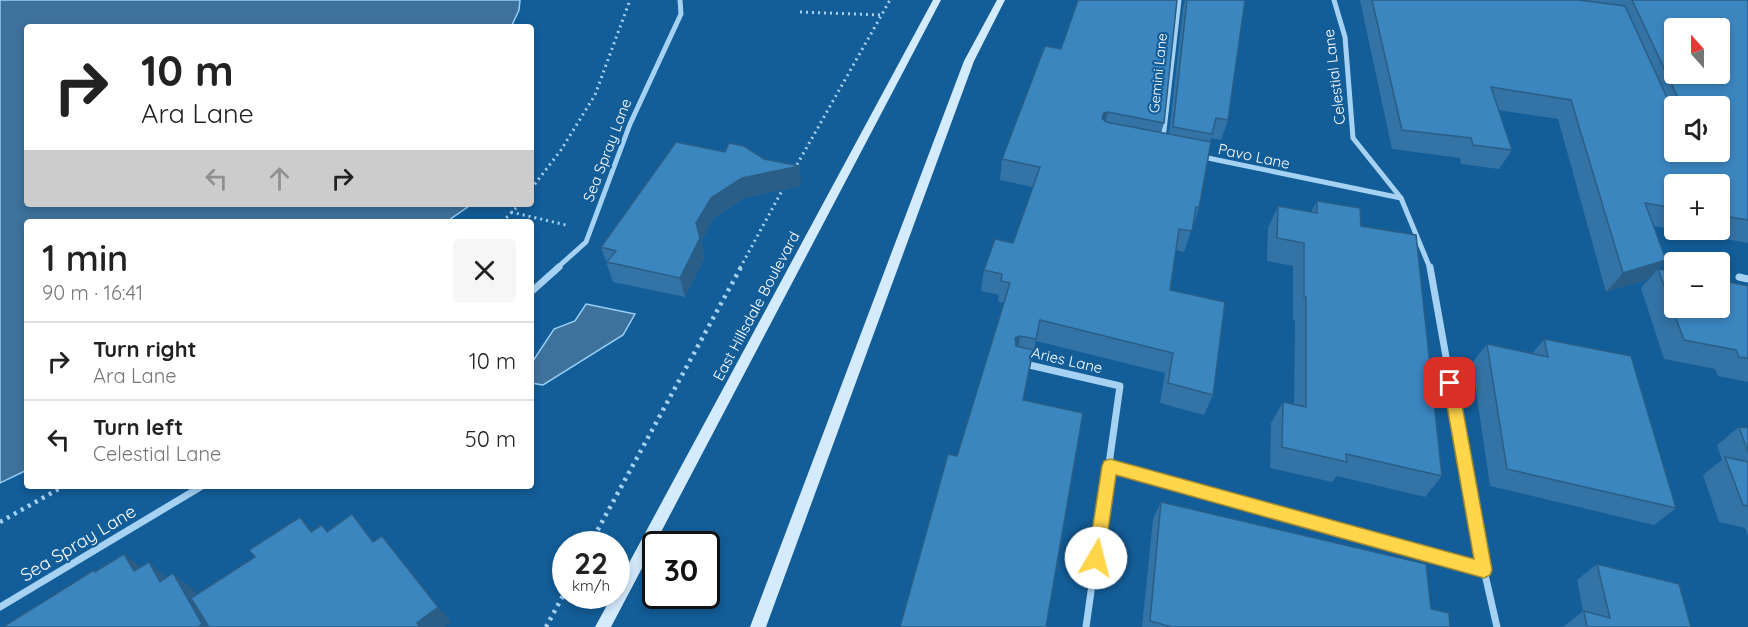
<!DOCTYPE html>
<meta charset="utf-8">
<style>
:root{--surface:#fff;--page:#f6f6f6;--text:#222;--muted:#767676;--line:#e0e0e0}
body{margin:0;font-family:Quicksand,sans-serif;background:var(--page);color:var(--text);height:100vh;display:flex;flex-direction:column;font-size:22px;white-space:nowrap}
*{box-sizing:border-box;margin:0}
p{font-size:20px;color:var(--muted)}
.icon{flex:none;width:33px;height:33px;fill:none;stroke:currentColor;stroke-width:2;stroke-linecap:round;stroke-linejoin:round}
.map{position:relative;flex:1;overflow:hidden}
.sheet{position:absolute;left:24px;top:219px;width:510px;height:270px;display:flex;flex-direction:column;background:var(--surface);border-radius:6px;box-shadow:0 3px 9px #0003}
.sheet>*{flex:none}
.banner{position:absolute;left:24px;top:24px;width:510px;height:183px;border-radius:6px;box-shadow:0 3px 9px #0003;background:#fff;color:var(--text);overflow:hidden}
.needle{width:39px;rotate:339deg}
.buttons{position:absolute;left:1664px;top:18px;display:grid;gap:12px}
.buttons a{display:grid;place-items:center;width:66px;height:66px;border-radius:6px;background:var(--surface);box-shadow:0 3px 9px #0003;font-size:30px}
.speed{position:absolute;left:552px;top:531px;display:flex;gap:12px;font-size:30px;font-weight:700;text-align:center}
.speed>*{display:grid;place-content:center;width:78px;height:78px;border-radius:50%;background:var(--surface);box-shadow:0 3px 9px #0003;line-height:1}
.speed small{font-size:15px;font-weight:400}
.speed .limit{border:3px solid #111;border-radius:9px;background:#fff;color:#111}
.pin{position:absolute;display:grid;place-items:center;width:51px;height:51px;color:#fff;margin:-26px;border-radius:12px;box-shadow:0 3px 9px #0006}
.me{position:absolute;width:66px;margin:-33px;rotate:8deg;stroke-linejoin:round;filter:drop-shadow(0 0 4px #0008)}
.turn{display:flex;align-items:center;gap:21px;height:126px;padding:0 18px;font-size:27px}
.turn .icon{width:78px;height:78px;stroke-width:2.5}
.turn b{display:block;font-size:42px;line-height:51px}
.lanes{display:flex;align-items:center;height:57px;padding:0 18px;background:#0003;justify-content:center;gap:30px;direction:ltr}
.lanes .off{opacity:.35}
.round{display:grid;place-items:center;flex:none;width:63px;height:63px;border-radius:6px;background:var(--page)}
.overview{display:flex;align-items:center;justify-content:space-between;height:102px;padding:0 18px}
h1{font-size:36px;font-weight:600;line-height:45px}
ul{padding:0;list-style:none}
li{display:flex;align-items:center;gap:18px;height:78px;padding:0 18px;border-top:2px solid var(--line)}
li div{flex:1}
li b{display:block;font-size:22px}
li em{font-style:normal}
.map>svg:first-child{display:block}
</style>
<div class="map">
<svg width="1748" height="627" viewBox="0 0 1748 627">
<rect width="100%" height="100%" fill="#135d98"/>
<g fill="#3e729c" stroke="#97cef6" stroke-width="1.5">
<path d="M0 0H520L519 10 511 27H27V204H472L446 222H27V470L0 483Z"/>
<path d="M586 304 635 314 623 335 543 385 531 383V364L554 329 575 321Z"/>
</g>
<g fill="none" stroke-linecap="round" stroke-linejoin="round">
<g stroke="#a5d1f3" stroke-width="3" stroke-dasharray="2 4" stroke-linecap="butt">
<path d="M800 12 882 15"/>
<path d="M794 170 890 0"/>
<path d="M531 189 561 150 595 95 630 0"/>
<path d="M511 212 566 225"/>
<path d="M502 222 520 204"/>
<path d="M740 268 784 187"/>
</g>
<g stroke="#a5d1f3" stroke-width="4.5" stroke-dasharray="3 5" stroke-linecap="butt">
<path d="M0 522 64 486"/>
<path d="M590 544 741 267"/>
<path d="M546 627 566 590"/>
</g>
<g stroke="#a5d1f3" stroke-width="5">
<path d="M1334 0 1345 37 1353 138 1401 198 1430 268"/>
<path d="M1163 139 1179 0"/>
<path d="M1203 157 1401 198"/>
<path d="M557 268 586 242 630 124 681 14 680 0"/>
</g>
<g stroke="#a5d1f3" stroke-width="7">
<path d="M1430 267 1484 570 1497 627"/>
<path d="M1739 277 1748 279"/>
<path d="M531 292 559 267"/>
<path d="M1025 364 1120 386 1086 627"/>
<path d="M1110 466 1484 570"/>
<path d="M0 607 202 486"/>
</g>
<g fill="#d4eafd" fill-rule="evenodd">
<path d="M933 0H941L611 627H595L612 596H616V587Z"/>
<path d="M997 0H1005L974 61 766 627H750L964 61Z"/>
</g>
</g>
<g fill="#3473a5" fill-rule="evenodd">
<path d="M1185 0H1245L1228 120 1221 140 1211 138 1199 208 1184 252 1176 250 1170 290 1213 395 1204 415 1160 403 1165 373 1036 341 1023 400 957 456 1004 303 998 302 999 295 981 291 984 270 1013 243 1033 187 1000 180 1002 159 1045 46 1164 123 1161 133 1169 134 1183 9Z"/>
<path d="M1360 0H1748V243L1654 226 1666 260 1648 279 1606 292 1558 119 1498 110 1512 150 1499 169 1461 164 1460 158 1392 149ZM1674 184H1719V230H1674Z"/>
<path d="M676 142 801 186 744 198 714 218 701 241 704 258 685 297 613 282 601 247Z"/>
<path d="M1317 201 1361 226 1442 476 1425 497 1337 476 1332 482 1270 468 1271 423 1283 402 1294 404 1295 320 1293 319V266L1267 261 1268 228 1278 206 1311 212Z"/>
<path d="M1658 269 1748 286V382L1718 376 1715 369 1664 359 1641 288Z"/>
<path d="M1544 339 1676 508 1654 525 1490 486 1472 363 1487 344 1532 354Z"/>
<path d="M1739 427 1748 428V536L1745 528 1719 522 1703 475 1722 460 1717 445Z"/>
<path d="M1161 502 1431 609 1450 627H1142L1153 519Z"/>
<path d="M1597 564 1691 627H1563L1583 611 1577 580Z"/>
</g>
<g fill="#2a5e86">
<path d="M1108 112 1103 133 1102 118 1104 113Z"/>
<path d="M800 166 801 186 744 198 714 218 701 241 704 258 685 297 680 278 696 223 711 198 742 178Z"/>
<path d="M1666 260 1648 279 1606 292 1623 273Z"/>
<path d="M1020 336 1017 356 1015 338Z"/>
<path d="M300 517 315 534 311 532Z"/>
<path d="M382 536 451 622 445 627H420L417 623Z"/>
<path d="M124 554 145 570 134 571Z"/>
<path d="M149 562 169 579 160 582Z"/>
<path d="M173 573 193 589 215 627H198Z"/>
</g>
<g fill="#3c86c0" stroke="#2a5e86" stroke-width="1.5" fill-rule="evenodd">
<path d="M1078 0H1177L1164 123 1108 112 1104 113 1102 118 1106 122 1211 142 1199 208 1196 207 1192 231 1179 229 1170 290 1225 302 1213 395 1168 383 1173 353 1040 320 1036 339 1020 336 1015 338 1016 346 1033 350 1023 400 1083 413 1046 627H900L948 454 957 456 1010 283 1001 281 1002 274 984 270 995 239 1013 243 1040 167 1002 159 1045 46 1061 49Z"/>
<path d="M1187 0H1245L1228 120 1216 118 1212 134 1173 127Z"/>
<path d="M1372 0H1579L1625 6 1669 102 1673 104 1678 103V98L1632 0H1748V220L1719 215V184H1674V208L1645 203 1666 260 1623 273 1571 100 1491 87 1512 150 1473 145 1471 138 1402 130ZM1674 28H1719V74H1674ZM1674 106H1719V152H1674Z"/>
<path d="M676 142 725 152 729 143 744 146 764 159 800 166 742 178 711 198 696 223 700 238 680 278 607 262 616 251 601 247Z"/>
<path d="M1317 201 1360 208 1361 226 1416 235 1442 476 1346 454 1347 462 1282 447 1283 402 1306 407V297H1304V243L1277 238 1278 206 1317 213Z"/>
<path d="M1658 269 1674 272V308H1719V280L1748 286V358L1739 357 1736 350 1684 340Z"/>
<path d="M1544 339 1631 356 1676 508 1507 469 1487 344 1548 357Z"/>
<path d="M1739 427 1748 428V452Z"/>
<path d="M1725 457 1748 462V506L1743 505Z"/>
<path d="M1161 502 1426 564 1431 609 1449 613 1450 627H1172L1150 621Z"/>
<path d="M352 514 373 542 382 536 438 607 417 623 420 627H209L191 598 255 557 249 550 300 517 311 532 322 525 327 532Z"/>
<path d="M124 554 134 571 149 562 160 582 173 573 202 624 198 627H3L94 570 95 572Z"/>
<path d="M1597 564 1679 584 1691 627H1587L1584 611 1610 618Z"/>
</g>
<path fill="#ffd54a" stroke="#a68a30" stroke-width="1.5" d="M1450 377 1456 379 1458 383 1492 570 1490 575 1484 578 1116 475 1104 558 1102 563 1096 566 1090 563 1088 558 1102 466 1104 461 1110 459 1474 559 1443 383 1445 379Z"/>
<g text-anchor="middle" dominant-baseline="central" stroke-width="4.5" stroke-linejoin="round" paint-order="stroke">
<g font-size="14" fill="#fff" stroke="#135d98">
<text transform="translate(1158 73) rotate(-84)">Gemini Lane</text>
</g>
<g font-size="15" fill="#fff" stroke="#135d98">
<text transform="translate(1334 77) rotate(-97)">Celestial Lane</text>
<text transform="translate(607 150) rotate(-69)">Sea Spray Lane</text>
<text transform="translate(1254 156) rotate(12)">Pavo Lane</text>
<text transform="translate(756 306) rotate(-62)">East Hillsdale Boulevard</text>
<text transform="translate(1067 360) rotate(13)">Aries Lane</text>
</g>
<g font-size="18" fill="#fff" stroke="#135d98">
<text transform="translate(78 543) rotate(-31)">Sea Spray Lane</text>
</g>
</g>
</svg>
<div class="buttons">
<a><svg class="needle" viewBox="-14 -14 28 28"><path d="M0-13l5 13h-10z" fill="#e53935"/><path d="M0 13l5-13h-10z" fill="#767676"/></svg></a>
<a><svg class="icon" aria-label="sound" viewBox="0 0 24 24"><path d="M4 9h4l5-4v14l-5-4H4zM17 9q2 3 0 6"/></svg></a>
<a>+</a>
<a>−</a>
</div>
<div class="speed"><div>22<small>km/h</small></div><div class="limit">30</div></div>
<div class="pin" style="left:1450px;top:383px;background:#d93025"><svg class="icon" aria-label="arrive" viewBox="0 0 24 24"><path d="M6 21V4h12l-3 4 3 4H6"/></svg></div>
<svg class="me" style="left:1096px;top:558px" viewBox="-20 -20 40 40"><circle r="19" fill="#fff"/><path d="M0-13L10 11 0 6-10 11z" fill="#ffd54a"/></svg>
<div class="banner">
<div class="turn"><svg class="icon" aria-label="right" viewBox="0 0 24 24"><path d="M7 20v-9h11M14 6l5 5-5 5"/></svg><div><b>10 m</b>Ara Lane</div></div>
<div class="lanes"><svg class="icon off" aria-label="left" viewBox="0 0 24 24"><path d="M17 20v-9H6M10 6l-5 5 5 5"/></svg><svg class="icon off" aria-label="ahead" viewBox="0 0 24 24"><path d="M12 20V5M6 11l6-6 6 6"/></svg><svg class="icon" aria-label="right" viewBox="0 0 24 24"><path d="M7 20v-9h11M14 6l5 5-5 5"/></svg></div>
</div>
<section class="sheet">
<div class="overview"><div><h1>1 min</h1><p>90 m · 16:41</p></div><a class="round"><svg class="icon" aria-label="close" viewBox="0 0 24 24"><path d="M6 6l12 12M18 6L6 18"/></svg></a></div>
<ul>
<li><svg class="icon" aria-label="right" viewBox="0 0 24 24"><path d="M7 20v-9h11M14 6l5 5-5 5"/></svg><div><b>Turn right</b><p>Ara Lane</p></div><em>10 m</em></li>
<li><svg class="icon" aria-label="left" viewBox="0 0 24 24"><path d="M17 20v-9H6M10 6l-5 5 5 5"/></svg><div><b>Turn left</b><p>Celestial Lane</p></div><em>50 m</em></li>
</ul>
</section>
</div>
